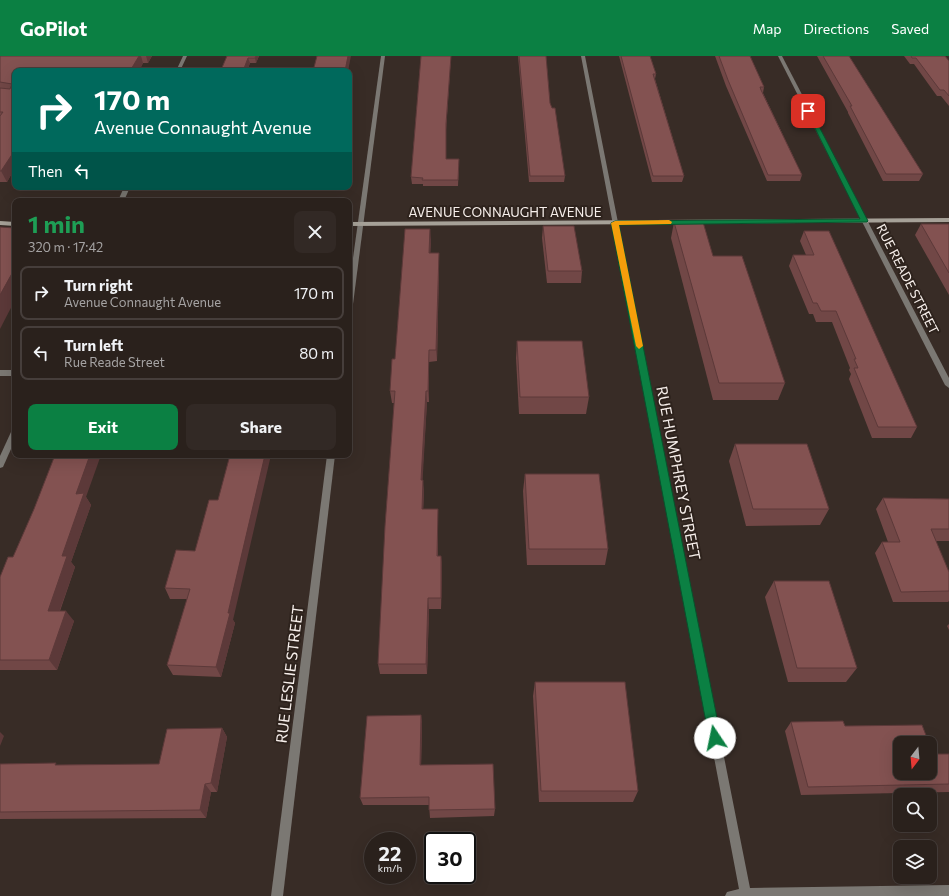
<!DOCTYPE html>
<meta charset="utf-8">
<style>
:root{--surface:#2a211c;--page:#322925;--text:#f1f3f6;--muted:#a5a3a3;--line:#463e3b;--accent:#0b8043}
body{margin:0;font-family:Commissioner,sans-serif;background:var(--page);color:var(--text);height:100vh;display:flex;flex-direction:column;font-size:15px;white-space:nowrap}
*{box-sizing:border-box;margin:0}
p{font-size:13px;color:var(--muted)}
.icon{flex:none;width:22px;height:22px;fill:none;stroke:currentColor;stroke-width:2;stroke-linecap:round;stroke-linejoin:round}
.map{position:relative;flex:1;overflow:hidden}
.panel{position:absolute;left:12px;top:142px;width:340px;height:260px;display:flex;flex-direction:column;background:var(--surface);border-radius:8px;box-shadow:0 4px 16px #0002,0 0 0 1px var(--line)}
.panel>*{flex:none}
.top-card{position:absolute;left:12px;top:12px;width:340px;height:122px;border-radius:8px;box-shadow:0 4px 16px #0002,0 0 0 1px var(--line);background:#00695c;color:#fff;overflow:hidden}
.needle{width:26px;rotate:196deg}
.buttons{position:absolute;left:893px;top:680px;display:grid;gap:8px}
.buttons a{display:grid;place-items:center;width:44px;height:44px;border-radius:8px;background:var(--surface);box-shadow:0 4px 16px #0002,0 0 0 1px var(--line);font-size:20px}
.speed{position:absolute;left:364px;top:776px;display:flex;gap:8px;font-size:20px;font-weight:700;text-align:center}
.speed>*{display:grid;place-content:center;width:52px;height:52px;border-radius:50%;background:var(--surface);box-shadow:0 4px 16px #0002,0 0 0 1px var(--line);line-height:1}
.speed small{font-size:10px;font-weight:400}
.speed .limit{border:2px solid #111;border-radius:6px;background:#fff;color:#111}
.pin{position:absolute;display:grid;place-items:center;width:34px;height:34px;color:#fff;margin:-17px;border-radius:8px;box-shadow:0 2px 6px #0006}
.me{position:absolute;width:44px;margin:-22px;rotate:349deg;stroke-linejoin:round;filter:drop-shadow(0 0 3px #0008)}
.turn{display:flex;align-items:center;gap:14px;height:84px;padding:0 16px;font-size:18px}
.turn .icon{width:52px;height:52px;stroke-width:2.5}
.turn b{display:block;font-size:28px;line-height:34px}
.then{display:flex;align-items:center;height:38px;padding:0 16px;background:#0003;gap:8px;font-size:15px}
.round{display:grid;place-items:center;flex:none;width:42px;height:42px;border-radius:8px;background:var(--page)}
.headline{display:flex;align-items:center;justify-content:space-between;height:68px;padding:0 16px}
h1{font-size:24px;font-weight:700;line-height:30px;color:#1e9e55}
.primary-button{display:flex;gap:8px;margin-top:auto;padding:8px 16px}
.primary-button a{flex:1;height:46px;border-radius:8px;background:var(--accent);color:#fff;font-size:16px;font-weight:700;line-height:46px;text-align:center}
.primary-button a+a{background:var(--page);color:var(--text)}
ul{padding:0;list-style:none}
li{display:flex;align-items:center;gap:12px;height:54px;margin:0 8px 6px;padding:0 8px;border:2px solid var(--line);border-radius:8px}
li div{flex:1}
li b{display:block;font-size:15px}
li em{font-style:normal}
header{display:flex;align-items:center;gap:24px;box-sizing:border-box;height:56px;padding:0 20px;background:var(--accent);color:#fff}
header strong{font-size:19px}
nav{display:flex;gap:22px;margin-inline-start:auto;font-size:14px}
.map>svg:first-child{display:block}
</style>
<header>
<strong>GoPilot</strong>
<nav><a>Map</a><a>Directions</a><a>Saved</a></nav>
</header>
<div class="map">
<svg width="949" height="840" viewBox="0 0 949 840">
<rect width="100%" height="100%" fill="#382c26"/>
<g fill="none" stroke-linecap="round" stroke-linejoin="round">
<g fill="#7b7873" fill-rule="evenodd">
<path d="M183 0H187L180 15H176Z"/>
<path d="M381 0H385L352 256 349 258V231Z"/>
<path d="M581 0H585L750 832 949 829V840H725L727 836 739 833Z"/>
<path d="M778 0H782L949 322V332L945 329Z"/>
<path d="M124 131H130L124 145H118Z"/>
<rect x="0" y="314" width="15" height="6"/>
<path d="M15 373V384L3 411 0 412V400L11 376Z"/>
<path d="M327 399H335L283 840H271Z"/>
</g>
<g fill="#a6a198" fill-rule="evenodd">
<path d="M949 162V166L349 170V166Z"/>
<path d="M0 165 15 166V170L0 169Z"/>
</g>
</g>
<g fill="#714746">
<path d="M0 0H152L148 7H143L139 15H15V112L7 126H0Z"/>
<path d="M227 0H259L256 7H250L247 15 221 14Z"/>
<path d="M421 0H451L446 74V103L459 109 458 130H423V128H412L411 121Z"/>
<path d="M518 0H546L550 47 565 120 564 126H529Z"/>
<path d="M619 0H650L656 18 655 23 684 120 682 126H652Z"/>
<path d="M715 0H750L764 31 763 37 802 119 800 125H767L726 30Z"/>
<path d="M817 0H849L923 118 919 125H883L848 57V56Z"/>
<path d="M904 0H945L949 5V50L941 40H937L914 8H910Z"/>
<path d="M55 131H83L81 135H56Z"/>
<path d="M674 166 713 200 785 327 778 344H713L671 182Z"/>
<path d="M921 168H949V239L915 179Z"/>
<path d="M543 170 582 215 581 227H547L542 182Z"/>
<path d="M804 175 917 371 911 382H872L849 323 851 318 849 314 850 312 832 266H816L813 258H809L789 210 793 199H806L800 185Z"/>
<path d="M431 184 430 197 439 209 437 305 429 306V346H427L422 424 424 435 423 453 438 464V500H441L442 511 441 553H429L427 618H380L378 608 394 347H392L390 335 395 303Z"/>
<path d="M517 285 589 341 586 358H519L516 302Z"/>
<path d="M735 388 829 453 820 469 746 470 729 405Z"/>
<path d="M525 418 608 493 605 509H527L523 435Z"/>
<path d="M86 441 91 449 71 506 75 511 60 555 74 565 57 614H0V521L13 501Z"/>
<path d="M883 442 949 443V485H935L949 516V545L948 546H893L875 497 882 486H888L876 453Z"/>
<path d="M218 444 233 564 235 567 221 621 173 619 167 609 187 543H170L165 532 195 495Z"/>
<path d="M774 525 857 612 846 626H788L765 541Z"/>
<path d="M949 568V574L947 570Z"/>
<path d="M535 626 638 735 633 746H539L533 640Z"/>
<path d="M421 659 422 668 421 709 495 753 494 760 430 762 429 749H363L360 742Z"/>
<path d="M791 666 845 670 933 698H949V736L801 739 785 675Z"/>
<path d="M222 672 227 681 217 736H211L206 762 0 763V708L58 709 159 708Z"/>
</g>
<g fill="#5c3939">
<path d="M139 0H141L143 7 139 15H130Z"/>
<path d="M146 0H152L148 7Z"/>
<path d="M256 0H259L256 7 255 2Z"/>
<path d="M348 0H351L348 15H345Z"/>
<path d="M451 0 446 74V68Z"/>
<path d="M248 2 250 7 247 15H243Z"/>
<path d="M13 97 15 102V112L7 126 1 115Z"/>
<path d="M79 131H83L81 135Z"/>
<path d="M430 173 431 184 430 209 429 197Z"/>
<path d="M439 197V209L437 305 436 294Z"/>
<path d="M15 212V244L0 273V239Z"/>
<path d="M429 294V346L428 335Z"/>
<path d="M426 335 427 346 422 435 421 424Z"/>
<path d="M90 399H101L86 441 91 449 71 506 75 511 56 565 48 555 62 500 76 438Z"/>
<path d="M265 399H271L233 564 235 567 221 621 216 611 228 557Z"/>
<path d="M423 424 424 435 423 464 422 453Z"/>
<path d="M438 453V464L437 511V500Z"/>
<path d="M441 500 442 511 441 553Z"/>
<path d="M428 542 429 553 427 618 426 608Z"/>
<path d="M66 555 74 565 57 614 49 604Z"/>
<path d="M421 659 422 668 421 718 420 709Z"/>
<path d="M222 672 227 681 217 736 211 727Z"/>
<path d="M0 676 4 680 0 690Z"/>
<path d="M205 728 211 736 206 762 200 754Z"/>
</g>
<g fill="#835251" stroke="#5c3939">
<path d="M0 0H139L130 15H15V97H13L1 115H0V60L3 56H0V32L10 33 12 28 0 26Z"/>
<path d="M227 0H256L255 2H248L243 15H215V14H221Z"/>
<path d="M317 0H348L345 15H313Z"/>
<path d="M421 0H451L446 68V103H459L458 124H422L423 122 411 121Z"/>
<path d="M519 0H546L550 47 552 52H555L565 120H530Z"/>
<path d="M621 0H650L656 18H653L684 120H653Z"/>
<path d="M719 0H750L764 31H760L761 34 802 119H768L728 24Z"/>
<path d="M823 0H849L923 118H886L850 50H852Z"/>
<path d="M911 0H945L949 5V40L944 34H940L916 2H912Z"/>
<path d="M674 166H703L713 200H742L785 327H719Z"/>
<path d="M921 168H949V217Z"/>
<path d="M543 170H574L582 215H548Z"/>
<path d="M0 171 15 172V212L0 239Z"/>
<path d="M405 173H430L429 197H439L436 294H429L428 335H426L421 424H423L422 453H438L437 500H441V542H428L426 608H378L385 470 395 335H390L392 303H395Z"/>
<path d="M804 175H829L917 371H878L854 312H858L854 303H856L836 255H821L817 247H813L793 199H814Z"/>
<path d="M517 285H582L589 341H520Z"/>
<path d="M735 388H807L829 453H753Z"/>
<path d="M55 399H90L76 438 84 437 62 500H67L48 555H66L49 604H0V521L8 501H13L34 453Z"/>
<path d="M230 399H265L228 557H230L216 611 167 609 190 533 165 532 176 494 195 495 209 444H218Z"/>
<path d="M525 418H599L608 493H529Z"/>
<path d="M883 442 949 443V473H931L949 516V535L901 536 882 486H900Z"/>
<path d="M774 525H829L857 612H797Z"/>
<path d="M535 626H625L638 735H541Z"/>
<path d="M421 659 420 709 493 708 495 753 429 754V741L360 742 367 660Z"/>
<path d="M843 665 845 670 922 669 929 687H900V717H930V689L933 698H949V728L808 731 791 666Z"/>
<path d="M222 672 211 727 205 728 200 754 0 756V708L56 707 55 709 159 708 167 673Z"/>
</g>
<path fill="#0b8043" stroke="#07532c" d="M806 54 811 55 868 165 867 166 619 169 721 682 719 686 715 688 711 686 709 682 611 167 615 165 860 163Z"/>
<path fill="#f59e0b" d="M669 164 672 166 671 168 619 169 643 290 639 293 636 290 611 167 615 165Z"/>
<g text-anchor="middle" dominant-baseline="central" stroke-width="4" stroke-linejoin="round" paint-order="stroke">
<g font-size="13" fill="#f7efeb" stroke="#2e231d">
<text x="505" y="156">AVENUE CONNAUGHT AVENUE</text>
<text transform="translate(908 223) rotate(63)">RUE READE STREET</text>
</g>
<g font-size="15" fill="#f7efeb" stroke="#2e231d">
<text transform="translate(679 417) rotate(79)">RUE HUMPHREY STREET</text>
<text transform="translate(289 618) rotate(-83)">RUE LESLIE STREET</text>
</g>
</g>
</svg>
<div class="buttons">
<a><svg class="needle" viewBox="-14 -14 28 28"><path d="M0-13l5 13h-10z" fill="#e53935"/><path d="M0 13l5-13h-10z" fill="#a5a3a3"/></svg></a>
<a><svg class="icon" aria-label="search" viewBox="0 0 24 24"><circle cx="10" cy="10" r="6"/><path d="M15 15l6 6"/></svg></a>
<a><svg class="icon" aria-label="layers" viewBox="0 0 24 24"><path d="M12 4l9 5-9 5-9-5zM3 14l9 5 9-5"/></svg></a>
</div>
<div class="speed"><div>22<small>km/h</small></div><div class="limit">30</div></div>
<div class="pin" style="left:808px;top:55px;background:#d93025"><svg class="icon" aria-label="arrive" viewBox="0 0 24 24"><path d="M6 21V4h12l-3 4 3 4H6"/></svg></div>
<svg class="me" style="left:715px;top:682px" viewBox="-20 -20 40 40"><circle r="19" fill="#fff"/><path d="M0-13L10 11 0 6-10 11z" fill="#0b8043"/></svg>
<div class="top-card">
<div class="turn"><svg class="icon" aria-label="right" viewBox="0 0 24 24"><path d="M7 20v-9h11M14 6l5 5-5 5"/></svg><div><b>170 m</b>Avenue Connaught Avenue</div></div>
<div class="then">Then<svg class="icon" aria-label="left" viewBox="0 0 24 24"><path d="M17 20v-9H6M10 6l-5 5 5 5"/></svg></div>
</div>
<section class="panel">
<div class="headline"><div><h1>1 min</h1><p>320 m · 17:42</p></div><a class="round"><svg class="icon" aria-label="close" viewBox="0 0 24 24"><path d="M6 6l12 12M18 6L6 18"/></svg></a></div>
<ul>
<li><svg class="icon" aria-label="right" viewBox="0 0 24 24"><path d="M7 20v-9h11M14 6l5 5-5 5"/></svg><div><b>Turn right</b><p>Avenue Connaught Avenue</p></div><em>170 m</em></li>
<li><svg class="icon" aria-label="left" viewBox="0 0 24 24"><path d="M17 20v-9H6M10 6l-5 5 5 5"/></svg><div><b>Turn left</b><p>Rue Reade Street</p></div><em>80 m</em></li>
</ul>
<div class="primary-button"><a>Exit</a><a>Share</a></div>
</section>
</div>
